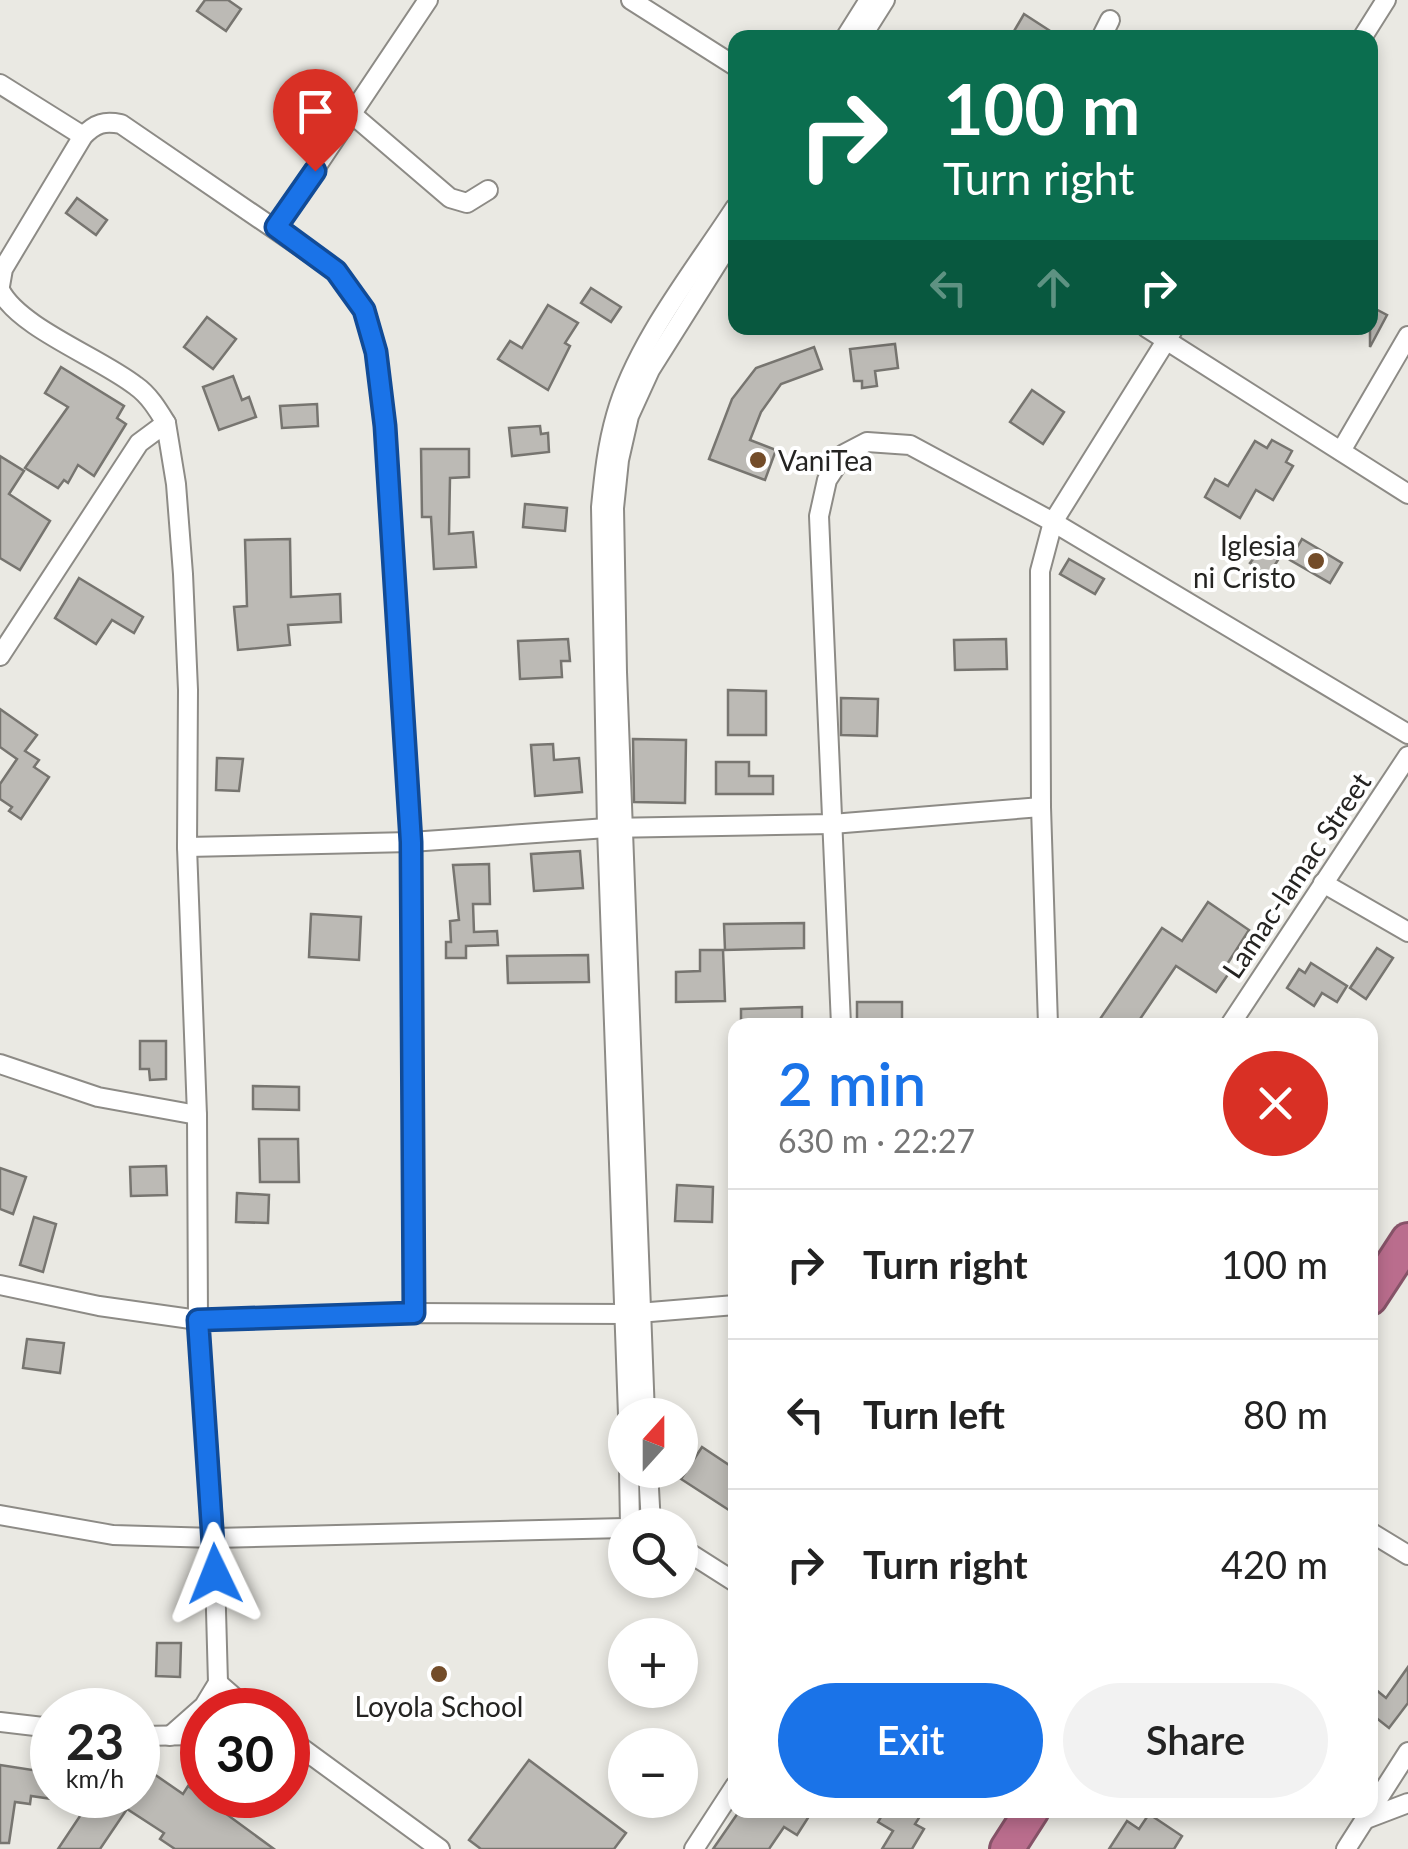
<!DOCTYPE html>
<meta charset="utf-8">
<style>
:root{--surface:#fff;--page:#f2f2f2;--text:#222;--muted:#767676;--line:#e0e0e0;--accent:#1a73e8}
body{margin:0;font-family:Lato,sans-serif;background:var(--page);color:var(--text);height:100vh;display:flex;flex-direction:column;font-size:38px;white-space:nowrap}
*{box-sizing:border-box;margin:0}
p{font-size:32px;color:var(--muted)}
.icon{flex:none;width:55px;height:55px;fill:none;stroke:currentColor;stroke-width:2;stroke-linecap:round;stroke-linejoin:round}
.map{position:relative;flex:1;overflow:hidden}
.side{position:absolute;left:728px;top:1018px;width:650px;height:800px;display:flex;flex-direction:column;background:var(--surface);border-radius:20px;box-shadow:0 5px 15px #0003}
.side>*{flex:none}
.guide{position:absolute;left:728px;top:30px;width:650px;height:305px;border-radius:20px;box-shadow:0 5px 15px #0003;background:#0b6e4f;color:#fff;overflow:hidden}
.needle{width:65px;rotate:21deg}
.buttons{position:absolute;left:608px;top:1398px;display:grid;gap:20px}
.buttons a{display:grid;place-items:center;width:90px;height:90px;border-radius:50%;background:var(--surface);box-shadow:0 5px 15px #0003;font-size:50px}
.speed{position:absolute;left:30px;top:1688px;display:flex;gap:20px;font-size:50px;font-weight:700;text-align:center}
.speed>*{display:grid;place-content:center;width:130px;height:130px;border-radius:50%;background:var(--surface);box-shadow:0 5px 15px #0003;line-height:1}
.speed small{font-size:25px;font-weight:400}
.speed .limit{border:15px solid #d22;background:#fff;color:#111}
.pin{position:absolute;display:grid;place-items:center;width:85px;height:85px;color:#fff;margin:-102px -42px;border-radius:50% 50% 50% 0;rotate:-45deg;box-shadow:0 0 10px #0007}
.pin .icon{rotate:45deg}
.me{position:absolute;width:110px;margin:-55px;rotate:358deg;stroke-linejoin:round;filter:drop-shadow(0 0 8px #0008)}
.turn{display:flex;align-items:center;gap:35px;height:210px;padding:0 50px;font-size:45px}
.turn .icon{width:130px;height:130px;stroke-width:2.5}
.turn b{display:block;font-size:70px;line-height:85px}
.lanes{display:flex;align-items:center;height:95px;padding:0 50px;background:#0003;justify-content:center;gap:50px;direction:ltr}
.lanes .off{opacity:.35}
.round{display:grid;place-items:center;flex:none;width:105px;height:105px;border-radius:52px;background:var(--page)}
.headline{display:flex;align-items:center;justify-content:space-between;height:170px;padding:0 50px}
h1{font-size:60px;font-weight:600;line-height:75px;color:var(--accent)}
.action{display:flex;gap:20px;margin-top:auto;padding:20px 50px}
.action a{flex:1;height:115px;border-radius:60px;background:var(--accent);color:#fff;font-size:40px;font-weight:600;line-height:115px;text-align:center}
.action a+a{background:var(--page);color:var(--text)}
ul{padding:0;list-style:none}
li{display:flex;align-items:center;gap:30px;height:150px;padding:0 50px;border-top:2px solid var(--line)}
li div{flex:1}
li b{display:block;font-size:38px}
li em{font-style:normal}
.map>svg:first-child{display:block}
</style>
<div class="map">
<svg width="1408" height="1849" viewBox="0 0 1408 1849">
<rect width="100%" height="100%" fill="#eae9e3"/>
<g fill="#bcbab5" stroke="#777570" stroke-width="2.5">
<path d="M205 0H228L241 9 226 31 197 11Z"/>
<path d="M1024 14 1061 38H1010Z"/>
<path d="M77 198 107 220 96 235 66 213Z"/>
<path d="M591 288 621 307 611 322 581 303Z"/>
<path d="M548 305 578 323 565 343 570 346 548 390 498 359 510 341 522 348Z"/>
<path d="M1370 306 1387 315 1370 347Z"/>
<path d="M207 317 236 339 213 369 184 347Z"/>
<path d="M895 344 898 368 875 371 877 386 862 388V381H854L850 349Z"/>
<path d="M814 347 822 369 781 384 761 412 750 440 776 450 765 480 709 459 732 399 756 368Z"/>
<path d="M61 367 124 406 117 418 126 424 94 476 78 465 68 483 64 480 58 488 25 468 68 407 45 393Z"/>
<path d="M233 376 242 400 249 397 256 417 219 430 203 387Z"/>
<path d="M1032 390 1064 412 1043 444 1010 422Z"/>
<path d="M317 404 318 426 282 428 280 406Z"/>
<path d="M540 426 541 434 548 433 549 452 512 456 509 428Z"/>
<path d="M1272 440 1292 451 1286 462 1293 466 1273 500 1256 490 1240 518 1205 497 1215 479 1228 486 1255 441 1267 448Z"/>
<path d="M421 449H469V477L450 478 449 534 473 532 476 567 434 569 431 517H422Z"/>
<path d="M0 456 24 471 9 494 50 521 20 570 0 558Z"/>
<path d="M525 504 567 508 565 531 523 527Z"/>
<path d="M290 539 291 597 340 594 341 622 288 625 290 645 238 650 234 607 247 606 245 540Z"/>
<path d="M1302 539 1342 563 1330 583 1290 560Z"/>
<path d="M1261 549 1278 560 1268 576 1250 563Z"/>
<path d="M1069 559 1104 579 1095 594 1060 574Z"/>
<path d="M79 578 143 617 134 633 112 620 96 644 55 618Z"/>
<path d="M568 639 570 661H561L562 677 520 679 518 641Z"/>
<path d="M1006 639 1007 669 955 670 954 640Z"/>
<path d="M728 690 766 691V735H728Z"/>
<path d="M841 698 878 699 877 736 841 735Z"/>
<path d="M0 709 37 735 25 751 39 760 34 767 49 777 21 819 9 811 12 807 0 799V784L17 759 0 747Z"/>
<path d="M633 739 686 740 685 803 634 802Z"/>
<path d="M553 744 554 760 579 758 582 792 535 796 531 745Z"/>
<path d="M217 758 243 759 239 791 216 790Z"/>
<path d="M716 762H749V776H773V794H716Z"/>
<path d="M580 851 583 888 534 891 531 854Z"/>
<path d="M489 864 490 904H473L474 932 497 931 498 945 466 946V958H446V942H451L450 921 459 920 453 865Z"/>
<path d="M1208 902 1249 930 1224 969 1229 973 1216 992 1176 966 1136 1025H1096L1162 928 1182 941Z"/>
<path d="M311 914 361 917 359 960 309 957Z"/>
<path d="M804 923V948L725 950 724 924Z"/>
<path d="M1377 948 1393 958 1366 999 1350 988Z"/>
<path d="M700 950H723L725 1001 676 1002V972L700 971Z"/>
<path d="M588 955 589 982 508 983 507 956Z"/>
<path d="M1311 963 1347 986 1337 1002 1322 993 1314 1006 1287 988 1299 969 1305 973Z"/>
<rect x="857" y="1002" width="45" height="23"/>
<path d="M802 1007V1025H741V1009Z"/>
<path d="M140 1041H166V1079L150 1080 149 1069H140Z"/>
<path d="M253 1086 299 1087V1110L253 1109Z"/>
<path d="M259 1139H298L299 1182H260Z"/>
<path d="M166 1166 167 1195 131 1196 130 1167Z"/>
<path d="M0 1168 26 1177 13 1214 0 1209Z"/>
<path d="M677 1185 713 1187 712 1222 675 1221Z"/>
<path d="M237 1193 269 1195 268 1223 236 1222Z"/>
<path d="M34 1217 56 1224 43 1272 20 1265Z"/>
<path d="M27 1339 64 1343 60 1373 23 1368Z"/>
<path d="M702 1447 735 1469V1514L681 1479Z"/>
<path d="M157 1643H181L180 1677 156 1676Z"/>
<path d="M1408 1667V1703L1389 1728 1370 1713V1685L1386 1698Z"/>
<path d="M529 1760 626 1833 614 1849H481L469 1840Z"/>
<path d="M138 1763 183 1794 188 1786 274 1849H175L160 1839 164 1833 127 1809 100 1849H58L94 1795H138Z"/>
<path d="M0 1765 52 1773V1799L31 1796 30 1804 15 1802 9 1843H0Z"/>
<path d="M740 1810H813L797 1835 784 1827 769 1849H713Z"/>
<path d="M885 1810H924L915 1824 924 1829 912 1849H882L893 1831 878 1822Z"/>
<path d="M1149 1814 1182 1836 1174 1849H1109L1127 1821 1139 1829Z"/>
</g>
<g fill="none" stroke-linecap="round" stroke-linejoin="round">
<defs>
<g id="street">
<path d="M631 0 735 66"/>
<path d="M845 38 869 0"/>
<path d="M861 38 885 0"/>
<path d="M1101 38 1110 20"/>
<path d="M1362 38 1386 0"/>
<path d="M0 84 83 136"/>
<path d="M353 115 450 198 467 203 488 190"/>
<path d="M276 227 428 0"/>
<path d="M0 286 3 269 83 136C96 123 104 121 121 124L336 271 364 310 376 352 385 426 411 842 414 1313"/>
<path d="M0 290C19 328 101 358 136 386 149 395 158 410 166 423"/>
<path d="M1147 328 1408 494"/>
<path d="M1341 451 1408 336"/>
<path d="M0 656 139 443 166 423 176 484 183 574 188 690 187 847 197 1115 198 1320 214 1538 218 1683 204 1706 170 1736"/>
<path d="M187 847 411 842 607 828 832 824 1041 807"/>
<path d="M1323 883 1408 932"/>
<path d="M841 1025 819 516 827 480 844 454 867 442 910 445 1053 522 1408 734"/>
<path d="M1048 1025 1041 807 1040 571 1053 522 1174 328"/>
<path d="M1230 1025 1408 756"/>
<path d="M0 1064 98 1097 197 1115"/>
<path d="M0 1285 99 1306 198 1320 414 1313 626 1314 735 1305"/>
<path d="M628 1415 607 828 601 507C604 476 607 446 616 415 636 343 694 271 735 208"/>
<path d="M645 1415 617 672 614 508 619 460 629 416 650 370 735 235"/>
<path d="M629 1470 630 1525"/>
<path d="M648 1470 651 1525"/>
<path d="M0 1515 113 1535 214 1538 625 1528"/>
<path d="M1370 1532 1408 1555"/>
<path d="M680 1547 735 1582"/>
<path d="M218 1683 249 1710"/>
<path d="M0 1722 52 1728"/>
<path d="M138 1736 202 1735"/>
<path d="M288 1738 440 1849"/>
<path d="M1366 1819 1408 1803"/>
<path d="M694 1849 735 1786"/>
<path d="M1346 1849 1408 1752"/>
</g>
<g id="highway">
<path d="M1370 1298 1408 1240"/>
<path d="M1007 1849 1032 1810"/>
</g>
</defs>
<use href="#street" stroke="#8d8b86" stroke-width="22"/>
<use href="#highway" stroke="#865368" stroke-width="38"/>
<use href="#street" stroke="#fff" stroke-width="18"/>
<use href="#highway" stroke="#ba6d8d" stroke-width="32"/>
</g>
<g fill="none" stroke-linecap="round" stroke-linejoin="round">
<defs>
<path id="route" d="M215 1574 198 1320 414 1313 411 842 385 426 376 352 364 310 336 271 276 227 315 171"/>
</defs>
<use href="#route" stroke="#114b97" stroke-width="25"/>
<use href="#route" stroke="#1a73e8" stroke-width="18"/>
</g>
<g fill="#734c29" stroke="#fff" stroke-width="4">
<circle cx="758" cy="460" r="10"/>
<circle cx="1316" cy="561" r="10"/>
<circle cx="439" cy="1674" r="10"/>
</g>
<g text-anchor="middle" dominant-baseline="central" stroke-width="8" stroke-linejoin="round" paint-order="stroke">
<g font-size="28" fill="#252422" stroke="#fff" text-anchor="start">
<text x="778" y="460">VaniTea</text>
<text x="1296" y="545" text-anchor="end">Iglesia<tspan x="1296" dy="32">ni Cristo</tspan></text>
<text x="439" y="1706" text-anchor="middle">Loyola School</text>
</g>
<g font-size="28" fill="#252422" stroke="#fff">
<text transform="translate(1296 875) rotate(-56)">Lamac-lamac Street</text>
</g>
</g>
</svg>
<div class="buttons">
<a><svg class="needle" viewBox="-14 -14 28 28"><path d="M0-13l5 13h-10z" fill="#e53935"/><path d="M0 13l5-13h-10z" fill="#767676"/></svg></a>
<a><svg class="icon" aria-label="search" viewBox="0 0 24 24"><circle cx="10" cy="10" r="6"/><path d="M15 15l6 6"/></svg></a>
<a>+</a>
<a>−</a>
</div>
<div class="speed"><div>23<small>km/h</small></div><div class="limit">30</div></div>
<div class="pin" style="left:315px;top:171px;background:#d93025"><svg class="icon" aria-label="arrive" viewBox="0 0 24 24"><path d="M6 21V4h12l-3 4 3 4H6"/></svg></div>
<svg class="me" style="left:215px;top:1574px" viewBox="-20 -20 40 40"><path d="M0-17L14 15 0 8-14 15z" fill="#1a73e8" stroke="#fff" stroke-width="4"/></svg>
<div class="guide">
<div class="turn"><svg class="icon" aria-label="right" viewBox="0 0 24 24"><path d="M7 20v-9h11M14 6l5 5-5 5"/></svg><div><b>100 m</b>Turn right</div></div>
<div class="lanes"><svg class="icon off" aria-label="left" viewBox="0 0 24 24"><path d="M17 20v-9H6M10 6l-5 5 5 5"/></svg><svg class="icon off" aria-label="ahead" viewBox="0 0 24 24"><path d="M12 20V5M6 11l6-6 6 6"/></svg><svg class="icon" aria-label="right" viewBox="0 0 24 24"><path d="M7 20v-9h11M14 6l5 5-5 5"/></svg></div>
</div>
<section class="side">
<div class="headline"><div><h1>2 min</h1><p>630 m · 22:27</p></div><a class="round" style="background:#d93025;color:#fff"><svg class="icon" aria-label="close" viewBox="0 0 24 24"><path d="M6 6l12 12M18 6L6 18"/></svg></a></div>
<ul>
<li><svg class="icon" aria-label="right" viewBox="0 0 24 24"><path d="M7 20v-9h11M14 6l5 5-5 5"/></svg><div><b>Turn right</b></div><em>100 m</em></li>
<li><svg class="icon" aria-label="left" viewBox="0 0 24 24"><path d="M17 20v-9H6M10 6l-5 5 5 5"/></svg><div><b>Turn left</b></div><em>80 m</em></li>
<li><svg class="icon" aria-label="right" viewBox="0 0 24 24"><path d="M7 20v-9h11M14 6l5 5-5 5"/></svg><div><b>Turn right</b></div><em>420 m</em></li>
</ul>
<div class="action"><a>Exit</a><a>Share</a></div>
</section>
</div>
